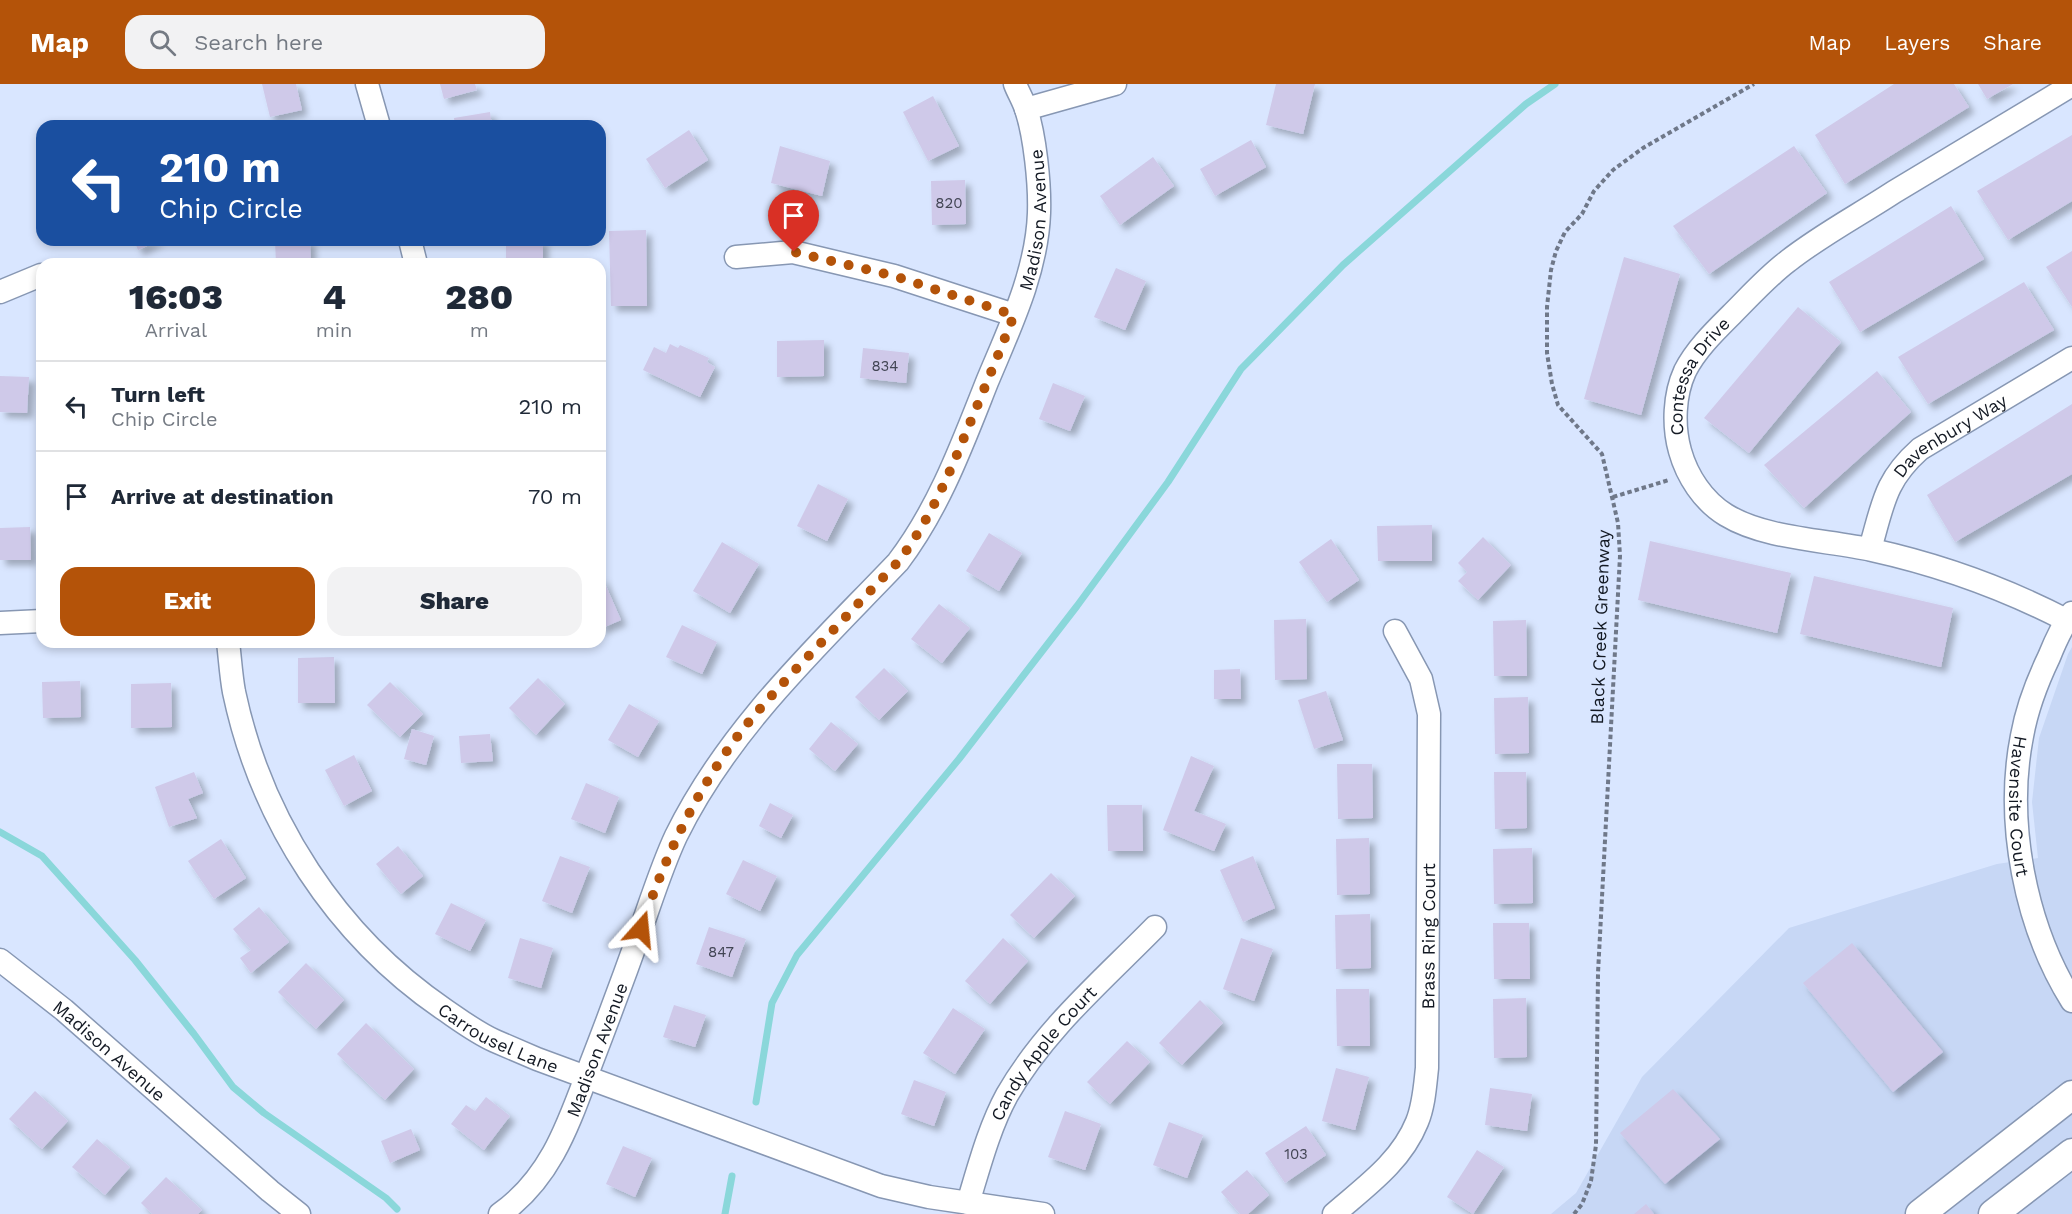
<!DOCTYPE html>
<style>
:root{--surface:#fff;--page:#f2f2f3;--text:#1f2937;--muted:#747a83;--line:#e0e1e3;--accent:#b45309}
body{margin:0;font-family:"Work Sans",sans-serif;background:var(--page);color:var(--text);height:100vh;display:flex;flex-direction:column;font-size:22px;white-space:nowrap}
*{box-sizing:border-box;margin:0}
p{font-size:20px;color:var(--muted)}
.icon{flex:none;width:33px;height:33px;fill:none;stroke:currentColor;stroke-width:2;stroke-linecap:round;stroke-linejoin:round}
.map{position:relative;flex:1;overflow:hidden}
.sheet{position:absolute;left:36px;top:174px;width:570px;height:390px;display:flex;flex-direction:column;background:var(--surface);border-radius:18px;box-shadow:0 3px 9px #0003}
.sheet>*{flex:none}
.top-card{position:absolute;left:36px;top:36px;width:570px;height:126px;border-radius:18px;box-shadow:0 3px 9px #0003;background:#1a4fa0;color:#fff;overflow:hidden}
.pin{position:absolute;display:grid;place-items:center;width:51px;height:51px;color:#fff;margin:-62px -26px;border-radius:50% 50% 50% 0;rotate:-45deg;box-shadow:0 0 6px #0007}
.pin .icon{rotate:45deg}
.me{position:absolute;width:66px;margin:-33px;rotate:18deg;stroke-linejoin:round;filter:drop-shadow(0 0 4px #0008)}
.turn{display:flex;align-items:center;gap:21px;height:126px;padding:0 24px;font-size:27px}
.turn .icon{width:78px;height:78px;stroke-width:2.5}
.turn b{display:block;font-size:42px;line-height:51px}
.eta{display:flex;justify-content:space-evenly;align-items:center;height:102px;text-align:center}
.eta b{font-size:36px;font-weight:800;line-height:42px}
.cta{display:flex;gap:12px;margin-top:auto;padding:12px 24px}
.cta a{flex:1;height:69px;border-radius:18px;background:var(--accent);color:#fff;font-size:24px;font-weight:800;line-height:69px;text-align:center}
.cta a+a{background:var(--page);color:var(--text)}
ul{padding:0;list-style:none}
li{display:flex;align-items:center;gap:18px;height:90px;padding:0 24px;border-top:2px solid var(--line)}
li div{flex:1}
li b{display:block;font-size:22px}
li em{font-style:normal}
header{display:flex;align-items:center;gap:36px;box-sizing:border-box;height:84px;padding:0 30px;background:var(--accent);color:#fff}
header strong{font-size:28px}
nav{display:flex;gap:33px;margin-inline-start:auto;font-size:21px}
.search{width:420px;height:54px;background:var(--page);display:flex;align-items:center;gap:15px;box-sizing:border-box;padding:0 21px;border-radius:18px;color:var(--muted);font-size:22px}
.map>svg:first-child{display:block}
</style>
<header>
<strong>Map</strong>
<div class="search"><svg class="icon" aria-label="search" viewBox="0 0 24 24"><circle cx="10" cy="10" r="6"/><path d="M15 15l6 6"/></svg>Search here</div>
<nav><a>Map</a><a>Layers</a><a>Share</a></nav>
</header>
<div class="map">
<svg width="2072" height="1130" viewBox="0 0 2072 1130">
<defs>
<filter id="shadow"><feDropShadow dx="5.5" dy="5.5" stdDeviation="3" flood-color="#0004"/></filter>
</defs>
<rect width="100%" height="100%" fill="#d9e6ff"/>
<path fill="#c7d7f5" d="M2072 563V1130H1551L1576 1109 1642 993 1789 844 1997 780 2038 774 2032 718 2039 654 2068 570Z"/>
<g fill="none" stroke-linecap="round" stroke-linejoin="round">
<g stroke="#8ad7da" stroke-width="7">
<path d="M0 748 42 772 135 876 194 950 233 1003 264 1029 386 1114 397 1125"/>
<path d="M756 1018 772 919 797 871 959 675 1077 522 1168 398 1241 285 1343 181 1526 20 1555 0"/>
<path d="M725 1130 732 1092"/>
</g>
</g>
<g fill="#cfc9e9" filter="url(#shadow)">
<path d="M262 0H296L302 26 270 33Z"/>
<path d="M440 0H475L477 6 444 15Z"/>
<path d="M1276 0H1315L1303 50 1266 41Z"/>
<path d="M1894 0H1954L1969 23 1845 100 1815 51Z"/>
<path d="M1978 0H2013L1987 15Z"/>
<path d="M933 12 959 62 928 77 903 28Z"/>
<path d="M490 28 492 42H455L454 34Z"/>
<path d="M689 46 708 76 665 104 646 75Z"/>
<path d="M2072 51V117L2008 156 1977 107Z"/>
<path d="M1251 56 1266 83 1215 112 1200 85Z"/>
<path d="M780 62 830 77 822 112 771 99Z"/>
<path d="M1794 62 1827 109 1709 190 1673 142Z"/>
<path d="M1153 73 1174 102 1120 141 1100 112Z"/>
<path d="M965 96 966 140 932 141 931 97Z"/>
<path d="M1951 122 1984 175 1860 248 1829 198Z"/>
<path d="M646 146 647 222H611L609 147Z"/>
<path d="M134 156H160L138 166Z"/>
<path d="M275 156H310L311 180H276Z"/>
<path d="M506 156H543V175L506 176Z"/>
<path d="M2072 167V223L2046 183Z"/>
<path d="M1624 173 1680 190 1641 331 1584 315Z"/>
<path d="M1116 184 1146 197 1125 246 1094 233Z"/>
<path d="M2024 198 2054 246 1928 320 1898 273Z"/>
<path d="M1798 223 1841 258 1749 369 1704 334Z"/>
<path d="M824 256V292L777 293V257Z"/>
<path d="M670 260 678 264 680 261 709 274 707 278 715 283 700 313 643 286 654 263 666 269Z"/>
<path d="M863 264 909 269 906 299 860 294Z"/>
<path d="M1877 287 1911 328 1804 424 1764 381Z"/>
<path d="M0 292 29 293 27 329 0 328Z"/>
<path d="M1053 299 1085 312 1070 347 1039 335Z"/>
<path d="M2072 320V390L1955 458 1927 411Z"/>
<path d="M818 400 848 415 827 457 797 442Z"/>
<path d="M1432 441V477H1378L1377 442Z"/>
<path d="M30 443 31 476H0V444Z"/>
<path d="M989 449 1022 469 999 507 966 487Z"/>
<path d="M1483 453 1511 481 1478 516 1458 497 1467 488 1458 479Z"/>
<path d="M1331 455 1359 496 1327 518 1299 478Z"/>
<path d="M1650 457 1791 489 1777 549 1638 516Z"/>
<path d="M722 458 759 480 730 529 693 507Z"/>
<path d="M1814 492 1953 524 1941 583 1800 550Z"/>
<path d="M600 493H602L621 536 600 545Z"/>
<path d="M939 520 970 544 942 579 911 555Z"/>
<path d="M1306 535 1307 595 1275 596 1274 536Z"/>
<path d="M1526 536 1527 592H1494L1493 537Z"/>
<path d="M682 541 717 558 702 590 666 573Z"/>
<path d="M334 573 335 619H298V574Z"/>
<path d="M884 584 908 607 879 636 855 613Z"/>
<path d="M1240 585 1241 615H1214V586Z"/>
<path d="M538 594 565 620 536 651 509 624Z"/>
<path d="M80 597 81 633 43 634 42 598Z"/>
<path d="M390 598 423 630 400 653 367 621Z"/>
<path d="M171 599 172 643 131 644V600Z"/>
<path d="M1326 607 1343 656 1314 665 1298 616Z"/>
<path d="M1528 613 1529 669 1495 670 1494 614Z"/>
<path d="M629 620 659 637 638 673 608 656Z"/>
<path d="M831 638 858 660 835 687 809 665Z"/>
<path d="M412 645 434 652 426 681 404 675Z"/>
<path d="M490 650 493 677 461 679 459 652Z"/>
<path d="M354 671 372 707 344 722 325 686Z"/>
<path d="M1191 672 1214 682 1194 727 1226 740 1214 767 1163 746Z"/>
<path d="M1337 680H1372L1373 734 1338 735Z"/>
<path d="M194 688 203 709 188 715 197 734 169 743 155 703Z"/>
<path d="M1494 688H1526L1527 744 1495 745Z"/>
<path d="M586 699 619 713 605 749 571 735Z"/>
<path d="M770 719 793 731 781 754 759 742Z"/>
<path d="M1107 721H1142L1143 767H1108Z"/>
<path d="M1369 754 1370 810 1337 811 1336 755Z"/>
<path d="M221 755 246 794 214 815 188 777Z"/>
<path d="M398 762 423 792 401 810 376 780Z"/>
<path d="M1532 764 1533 819 1494 820 1493 765Z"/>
<path d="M560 772 590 783 572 829 542 817Z"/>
<path d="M1253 772 1275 824 1243 838 1220 786Z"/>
<path d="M743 776 777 792 760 827 726 810Z"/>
<path d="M1051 789 1075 812 1034 854 1010 831Z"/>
<path d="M451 819 486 836 470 867 435 850Z"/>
<path d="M259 823 289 858 251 889 240 874 251 866 233 845Z"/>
<path d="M1370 830 1371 884 1336 885 1335 831Z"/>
<path d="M1493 839H1529L1530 895H1494Z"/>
<path d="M709 843 746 855 732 893 696 880Z"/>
<path d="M520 854 553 864 541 904 508 894Z"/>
<path d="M1003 854 1028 877 990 920 965 897Z"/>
<path d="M1241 854 1273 865 1254 917 1223 905Z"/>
<path d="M1852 859 1943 968 1893 1008 1803 899Z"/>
<path d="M306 879 344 916 316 945 278 908Z"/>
<path d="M1336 905H1369L1370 962H1337Z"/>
<path d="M1526 914 1527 973 1494 974 1493 915Z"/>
<path d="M1200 916 1223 939 1182 981 1159 959Z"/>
<path d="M674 921 706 931 695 963 663 953Z"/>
<path d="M953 924 985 945 955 990 923 969Z"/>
<path d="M366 939 414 985 385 1016 337 970Z"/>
<path d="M1127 957 1150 978 1110 1020 1087 998Z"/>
<path d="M1336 984 1369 993 1355 1046 1322 1037Z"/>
<path d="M914 996 946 1008 934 1042 901 1030Z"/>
<path d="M1490 1004 1532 1010 1527 1047 1485 1041Z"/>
<path d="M1673 1005 1720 1055 1665 1100 1620 1049Z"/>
<path d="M35 1007 68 1037 42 1065 9 1035Z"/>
<path d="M486 1013 510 1032 484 1066 451 1040 466 1021 475 1027Z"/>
<path d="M1065 1027 1101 1040 1085 1086 1048 1073Z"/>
<path d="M1169 1038 1203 1051 1187 1094 1153 1081Z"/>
<path d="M1306 1042 1326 1071 1285 1099 1265 1069Z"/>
<path d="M411 1045 420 1066 390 1079 381 1057Z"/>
<path d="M97 1055 130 1083 105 1111 72 1083Z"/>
<path d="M623 1062 652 1074 635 1113 606 1100Z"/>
<path d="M1477 1066 1504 1083 1473 1130 1447 1113Z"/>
<path d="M1247 1086 1269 1111 1248 1130H1240L1221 1108Z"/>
<path d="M166 1093 202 1126 198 1130H152L141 1119Z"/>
<path d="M1646 1120 1654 1130H1634Z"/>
</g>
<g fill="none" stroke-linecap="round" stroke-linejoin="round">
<defs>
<g id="minor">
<path d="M367 0 379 42"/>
<path d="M1026 25 1115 0"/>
<path d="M410 156 416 180"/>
<path d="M736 173 793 168 894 192 1014 231"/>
<path d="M0 208 41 191"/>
<path id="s1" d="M1870 465C1883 421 1884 397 1920 365L2072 274"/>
<path id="s2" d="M2072 529C2062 542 2055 558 2049 573 2037 598 2027 624 2022 652 2005 738 2025 842 2072 917"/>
<path id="s3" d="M2066 536C2004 504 1940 481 1872 466 1827 456 1765 455 1726 431 1703 417 1687 392 1680 367 1673 342 1674 311 1685 287 1696 265 1716 246 1733 229 1751 211 1768 192 1788 177 1821 151 1859 131 1894 108 1953 72 2013 37 2072 1"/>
<path d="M0 539 42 537"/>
<path id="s4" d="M228 558C230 574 231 592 234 608 261 736 336 852 445 926 461 937 477 949 495 957 509 963 523 969 537 975L881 1102 929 1113 1043 1130"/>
<path id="s5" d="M0 876 64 926 270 1107 299 1130"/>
<path id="s6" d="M968 1119C979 1083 989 1044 1007 1011 1044 946 1103 896 1155 843"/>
<path id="s7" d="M500 1130C553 1093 570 1035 592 977 609 933 625 890 641 845 652 814 662 782 676 752 729 644 817 563 898 478 939 424 962 361 987 298 1009 245 1037 188 1039 129 1040 100 1035 52 1026 25 1023 16 1018 8 1015 0"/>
<path id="s8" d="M1334 1130C1365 1103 1401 1078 1417 1038 1424 1021 1425 1002 1427 984L1429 630 1421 595 1395 547"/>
</g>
<g id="major">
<path d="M1920 1130 2072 1011"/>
<path d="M1993 1130 2072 1069"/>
</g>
</defs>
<use href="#minor" stroke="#8797b3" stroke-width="25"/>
<use href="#major" stroke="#8797b3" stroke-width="31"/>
<g stroke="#6f7889" stroke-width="4" stroke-dasharray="4.5 3" stroke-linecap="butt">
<path d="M1613 413 1669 396"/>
<path d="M1574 1130 1582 1120 1591 1097 1596 1061 1598 889 1620 472 1618 439 1602 370 1558 321 1552 300 1547 269V223L1551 186 1556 167 1565 148 1582 130 1594 107 1613 86 1643 64 1754 0"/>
</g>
<use href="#minor" stroke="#fff" stroke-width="22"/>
<use href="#major" stroke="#fff" stroke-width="28"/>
</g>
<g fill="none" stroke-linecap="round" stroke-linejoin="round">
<path stroke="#b45309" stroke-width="10" stroke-dasharray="0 18" d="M641 845C663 778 692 715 734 657 753 631 775 608 797 584 831 549 864 513 898 478 931 435 950 388 970 339 985 303 1000 267 1014 231L894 192 794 168"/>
</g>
<g text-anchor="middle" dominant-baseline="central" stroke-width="4.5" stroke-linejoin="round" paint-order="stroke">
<g font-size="15" fill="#424554">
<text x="949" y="119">820</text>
<text x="885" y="282">834</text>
<text x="721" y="868">847</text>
<text x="1296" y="1070">103</text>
</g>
<g font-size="18" fill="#131923" stroke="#d9e6ff">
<text stroke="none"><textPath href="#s7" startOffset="1148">Madison Avenue</textPath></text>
<text stroke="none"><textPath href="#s3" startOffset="520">Contessa Drive</textPath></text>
<text stroke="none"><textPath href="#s1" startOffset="146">Davenbury Way</textPath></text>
<text transform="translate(1600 543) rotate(-88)">Black Creek Greenway</text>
<text stroke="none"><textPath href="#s2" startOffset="204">Havensite Court</textPath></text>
<text stroke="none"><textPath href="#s8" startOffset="312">Brass Ring Court</textPath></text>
<text stroke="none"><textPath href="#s4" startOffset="502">Carrousel Lane</textPath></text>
<text stroke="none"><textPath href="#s7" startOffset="194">Madison Avenue</textPath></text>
<text stroke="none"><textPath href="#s5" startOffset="142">Madison Avenue</textPath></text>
<text stroke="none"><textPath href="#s6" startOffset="170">Candy Apple Court</textPath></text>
</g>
</g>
</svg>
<div class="pin" style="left:794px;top:168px;background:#d93025"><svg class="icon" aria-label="arrive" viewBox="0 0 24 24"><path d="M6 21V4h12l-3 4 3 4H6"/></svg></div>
<svg class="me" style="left:641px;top:845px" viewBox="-20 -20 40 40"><path d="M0-17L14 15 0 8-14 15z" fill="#b45309" stroke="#fff" stroke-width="4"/></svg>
<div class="top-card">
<div class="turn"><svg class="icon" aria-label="left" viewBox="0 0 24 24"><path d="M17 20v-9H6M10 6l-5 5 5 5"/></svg><div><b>210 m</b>Chip Circle</div></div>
</div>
<section class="sheet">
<div class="eta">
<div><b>16:03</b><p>Arrival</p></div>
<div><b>4</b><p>min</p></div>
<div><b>280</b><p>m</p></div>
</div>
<ul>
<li><svg class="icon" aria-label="left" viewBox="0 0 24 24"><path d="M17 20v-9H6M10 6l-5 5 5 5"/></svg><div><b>Turn left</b><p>Chip Circle</p></div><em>210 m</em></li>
<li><svg class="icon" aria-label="arrive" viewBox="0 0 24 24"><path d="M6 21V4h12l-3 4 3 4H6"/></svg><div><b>Arrive at destination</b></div><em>70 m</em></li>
</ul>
<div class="cta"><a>Exit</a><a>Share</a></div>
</section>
</div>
